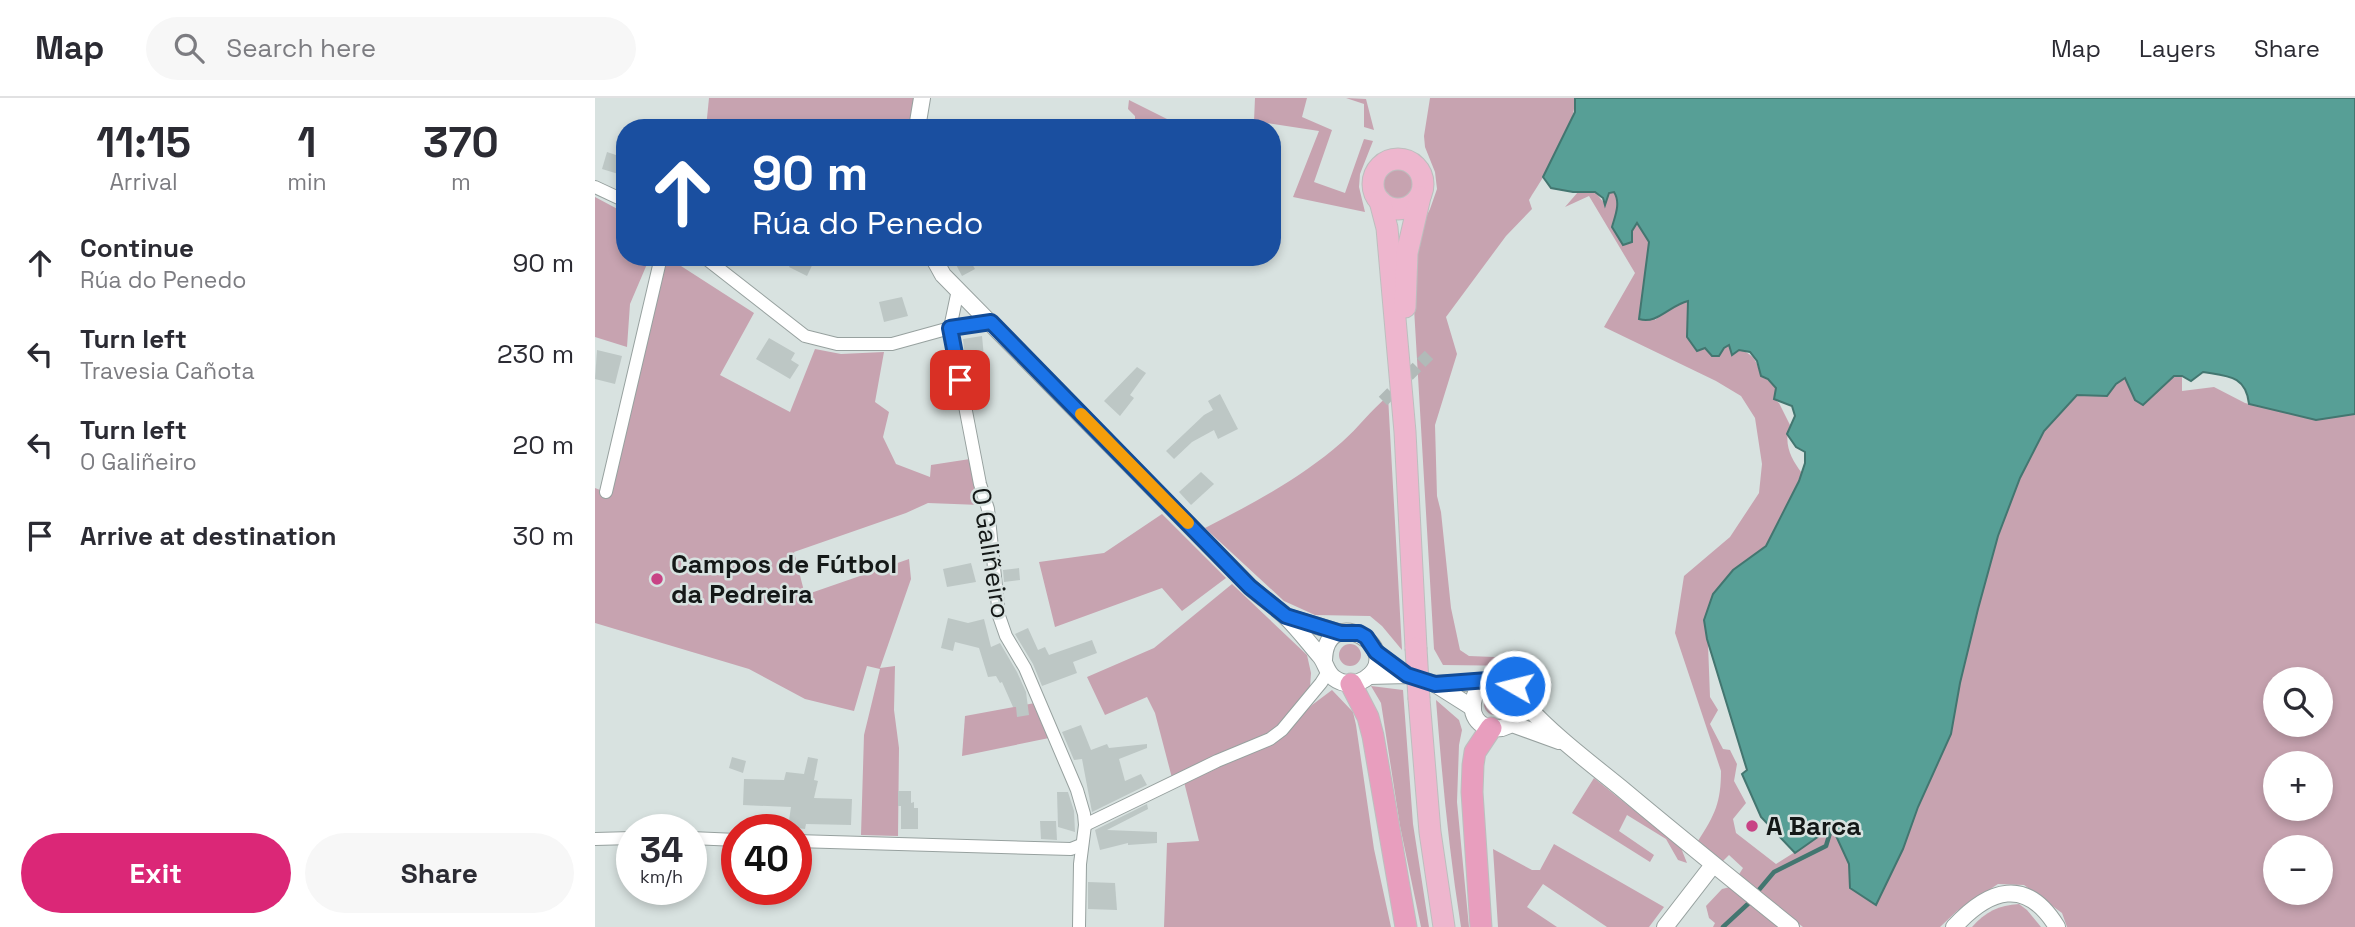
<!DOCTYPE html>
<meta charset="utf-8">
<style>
:root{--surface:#fff;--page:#f7f7f7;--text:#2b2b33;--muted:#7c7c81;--line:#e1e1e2;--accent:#db2777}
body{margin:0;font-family:"Space Grotesk",sans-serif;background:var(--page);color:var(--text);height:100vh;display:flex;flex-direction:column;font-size:26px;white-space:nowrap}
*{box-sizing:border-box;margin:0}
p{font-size:23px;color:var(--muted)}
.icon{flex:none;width:38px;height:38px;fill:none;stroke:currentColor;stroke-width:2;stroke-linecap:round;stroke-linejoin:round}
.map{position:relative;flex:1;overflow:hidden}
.side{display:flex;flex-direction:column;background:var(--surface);width:595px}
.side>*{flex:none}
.top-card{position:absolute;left:21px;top:21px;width:665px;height:147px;border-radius:28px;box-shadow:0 4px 10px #0003;background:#1a4fa0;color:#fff;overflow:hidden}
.buttons{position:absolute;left:1668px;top:569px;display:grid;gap:14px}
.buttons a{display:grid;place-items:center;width:70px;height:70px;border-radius:50%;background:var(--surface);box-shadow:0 4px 10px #0003;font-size:35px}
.speed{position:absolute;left:21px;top:716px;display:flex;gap:14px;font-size:35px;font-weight:700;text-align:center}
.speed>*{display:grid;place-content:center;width:91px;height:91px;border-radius:50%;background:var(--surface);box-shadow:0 4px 10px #0003;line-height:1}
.speed small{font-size:18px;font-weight:400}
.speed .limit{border:10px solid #d22;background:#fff;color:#111}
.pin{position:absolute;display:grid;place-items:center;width:60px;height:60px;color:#fff;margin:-30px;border-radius:14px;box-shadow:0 4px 10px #0006}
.me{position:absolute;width:77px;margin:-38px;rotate:278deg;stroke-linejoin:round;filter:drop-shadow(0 0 5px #0008)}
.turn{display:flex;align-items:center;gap:24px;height:147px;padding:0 21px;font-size:32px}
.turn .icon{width:91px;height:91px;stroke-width:2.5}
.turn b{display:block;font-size:49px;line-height:60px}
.eta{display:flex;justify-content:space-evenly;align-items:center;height:119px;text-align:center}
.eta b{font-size:42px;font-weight:800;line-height:49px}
.primary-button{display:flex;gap:14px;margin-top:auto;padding:14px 21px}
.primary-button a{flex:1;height:80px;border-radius:42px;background:var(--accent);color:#fff;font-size:28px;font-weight:800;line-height:80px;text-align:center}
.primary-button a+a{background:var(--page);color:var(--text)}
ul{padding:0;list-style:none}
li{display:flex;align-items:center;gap:21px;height:91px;padding:0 21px}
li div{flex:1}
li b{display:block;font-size:26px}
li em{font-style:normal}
header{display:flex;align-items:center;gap:42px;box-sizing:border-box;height:98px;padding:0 35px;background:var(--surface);border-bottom:2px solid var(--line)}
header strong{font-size:33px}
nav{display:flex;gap:38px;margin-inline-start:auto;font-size:24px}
.search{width:490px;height:63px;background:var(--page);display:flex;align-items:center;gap:18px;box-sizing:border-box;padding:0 24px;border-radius:38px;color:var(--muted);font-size:26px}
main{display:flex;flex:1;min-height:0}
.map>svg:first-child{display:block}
</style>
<header>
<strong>Map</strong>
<div class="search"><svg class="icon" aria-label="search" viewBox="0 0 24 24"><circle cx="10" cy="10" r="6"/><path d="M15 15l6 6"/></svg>Search here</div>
<nav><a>Map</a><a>Layers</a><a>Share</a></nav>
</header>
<main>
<section class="side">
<div class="eta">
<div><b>11:15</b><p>Arrival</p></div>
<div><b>1</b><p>min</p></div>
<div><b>370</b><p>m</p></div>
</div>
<ul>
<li><svg class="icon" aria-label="ahead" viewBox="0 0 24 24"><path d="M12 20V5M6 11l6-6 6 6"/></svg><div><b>Continue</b><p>Rúa do Penedo</p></div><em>90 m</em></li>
<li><svg class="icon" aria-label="left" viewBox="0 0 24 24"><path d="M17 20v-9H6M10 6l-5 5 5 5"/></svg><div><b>Turn left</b><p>Travesia Cañota</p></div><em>230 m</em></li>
<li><svg class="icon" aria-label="left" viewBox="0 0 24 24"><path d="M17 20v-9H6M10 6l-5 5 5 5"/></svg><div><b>Turn left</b><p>O Galiñeiro</p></div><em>20 m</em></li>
<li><svg class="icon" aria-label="arrive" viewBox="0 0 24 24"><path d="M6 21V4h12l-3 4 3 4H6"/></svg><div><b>Arrive at destination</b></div><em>30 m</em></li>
</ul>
<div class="primary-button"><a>Exit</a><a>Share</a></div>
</section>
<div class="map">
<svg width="1760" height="829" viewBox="0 0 1760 829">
<rect width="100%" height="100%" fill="#d8e2e0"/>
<g fill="#c7a3b0" fill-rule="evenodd">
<path d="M114 0H319L314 30H111Z"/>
<path d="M660 0H712L707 19 737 32 719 84 750 95 769 41 778 43 765 76 764 89 770 114 698 99 724 33 659 23Z"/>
<path d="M751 0 771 1 779 32 769 29V6Z"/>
<path d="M835 0H980C980 33 951 74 934 102L937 111 911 138 851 219 862 256 840 327 842 398 846 414 856 510 865 552 874 558 899 559 931 568 848 567 839 551 818 193 823 135 835 111 842 91 840 74 830 49 829 38Z"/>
<path d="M534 2 584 27 581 30H540V18L533 11Z"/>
<circle cx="803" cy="86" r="15"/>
<path d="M992 92 1000 94 1010 106 1014 95 1019 94C1026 105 1020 118 1017 129L1028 146 1036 143 1037 133 1041 124 1054 144 1051 168 1060 222 1070 213 1093 203V210L1110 250H1129L1134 247C1155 257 1159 253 1166 278L1173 280 1181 290 1179 301 1184 305 1195 327C1188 345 1196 361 1207 375L1172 448 1448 333 1483 297 1512 298 1521 286 1530 279 1540 302 1548 307 1579 278H1587V293L1619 289 1650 305 1721 322 1760 316V829H1472L1467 815 1429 787 1403 786 1362 813 1345 829H1208L1143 778 1148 770 1134 757 1126 765 1103 743C1120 717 1126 704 1126 673L1080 535 1089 478 1135 439 1164 395 1167 366 1160 320 1146 298 1121 283 1009 229 1040 175 994 98 970 109 983 94ZM1113 546 1152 672 1147 676 1166 719 1200 754 1181 766 1141 735 1138 721 1151 705 1139 683 1142 666 1135 652 1128 651 1115 626 1123 612 1115 599ZM1680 581H1726V626H1680ZM1680 665H1726V710H1680ZM1680 749H1726V794H1680Z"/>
<path d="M0 99 30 115V159H55L35 206 32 249 0 239Z"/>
<path d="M72 159 159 215 125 277 195 314 220 251 246 256 289 254 280 304 294 314 288 339 301 366 335 379 336 367 375 361 385 407 333 405 311 415 199 454 210 497 314 461 316 481 285 570 300 568 299 612 304 650 303 738 266 737 269 637 285 571 272 568 259 613 210 601 154 571 0 525V390L10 394Z"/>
<path d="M793 298 807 552 787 528 775 518 720 517 689 503 610 430C659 405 706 380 747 344 763 330 776 312 793 298Z"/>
<path d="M567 416 631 480 587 513 567 490 460 529 444 464 509 455Z"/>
<path d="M637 486 712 557 716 575 715 590 683 629 673 637 577 680 560 615 552 599 510 617 492 579 559 550Z"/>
<circle cx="755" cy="557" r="11"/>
<path d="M776 588 808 592 818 726 834 829H826L805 728 786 605Z"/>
<path d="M737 592 758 614 761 627 779 751 796 829H569L572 745 604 743 589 684 677 645 717 607Z"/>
<circle cx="900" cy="606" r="11"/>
<path d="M841 602 864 622 867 632 864 647 862 704 874 829H866C854 754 847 678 841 602Z"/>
<path d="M440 605 454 640 367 658 370 618Z"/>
<path d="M999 680 1086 750 1092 765 1083 762 1071 741 1032 717 1024 733 1059 757 1055 764 977 715Z"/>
<path d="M959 746 1069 809 1054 829H1012L948 786 932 809 962 829H903L898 751 937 772H945Z"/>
<path d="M1135 789 1183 829H1118L1120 825 1114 820 1111 808 1127 791Z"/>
<path d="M1424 806 1432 812 1446 829H1377C1390 814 1404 807 1424 806Z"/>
</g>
<path fill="#579f96" stroke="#437670" stroke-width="2" d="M980 0H1760V316L1721 322 1654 306C1651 277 1632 278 1608 274L1596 283 1587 278H1579L1548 307 1540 302 1530 280 1521 286 1512 298 1482 297 1449 333 1425 380 1403 438 1383 511 1365 585 1356 636 1323 709 1308 751 1281 807 1255 790 1254 766 1237 729 1200 755 1166 719 1147 676 1152 672 1112 541 1109 522 1118 496 1138 472 1171 448 1204 383 1210 365V354L1201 349 1192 336 1200 318 1197 308 1179 301 1181 290 1173 281 1166 278 1162 263 1155 254 1144 252 1137 257 1134 247 1129 250 1124 258H1117L1110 250 1102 253 1092 239 1093 203C1075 207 1062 227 1044 221L1054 144 1042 125 1037 133V144L1028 147 1017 129C1020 118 1026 105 1019 94L1014 95 1010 107 1008 100 1000 94H978L956 90 948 79 980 14Z"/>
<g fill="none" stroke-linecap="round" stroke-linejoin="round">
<g stroke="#437670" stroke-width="4.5">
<path d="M1163 793 1179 774 1231 748 1237 728"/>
<path d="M1128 829 1155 804"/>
</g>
</g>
<g fill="#bdc7c5">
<path d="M12 54 30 60V78L7 71Z"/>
<path d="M199 159H221L212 178 194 169Z"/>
<path d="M357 159H373L380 171 367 178Z"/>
<path d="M307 199 313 218 289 224 284 204Z"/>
<path d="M387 238 389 259 370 261 368 241Z"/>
<path d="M174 240 200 255 196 262 204 267 195 281 161 261Z"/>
<path d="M2 252 27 258 20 286 0 281Z"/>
<path d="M542 269 551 275 535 297 539 300 525 318 509 303Z"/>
<path d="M625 296 643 331 623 341 619 332 597 344 579 361 571 353 609 317 618 312 613 303Z"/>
<path d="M606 374 619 386 596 407 584 394Z"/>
<path d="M376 465 381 484 352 489 348 471Z"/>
<path d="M424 470 425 482 409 484 408 472Z"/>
<path d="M353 520 373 525 389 521 396 549 405 545 422 574 431 594 434 617 422 619 421 609H418L407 584 405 585 401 578 393 579 384 550 360 544 358 553 346 550Z"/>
<path d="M433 530 443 552 450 549 454 557 497 542 502 555 478 564 482 575 447 588 438 566 420 536Z"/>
<path d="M486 627 496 652 512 646 514 650 552 646V650L524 661 530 683 546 676 552 687 497 714 487 661 479 662 467 634Z"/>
<path d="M137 659 151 663 148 675 134 670Z"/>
<path d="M213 659 223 661 219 682 223 683 219 700 257 701 256 727 211 726 210 731 193 729 196 709 148 707 149 681 189 682 191 674 209 676Z"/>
<path d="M303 693H316V705L319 704V710H323V731H306V708H303Z"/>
<path d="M462 694H473L479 713 480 734 463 729Z"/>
<path d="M552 706 553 711 512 732 562 734V745L533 747V745L505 752 500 732Z"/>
<path d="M445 723H461L462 742 446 741Z"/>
<path d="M493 784 520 785 522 812 493 811Z"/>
</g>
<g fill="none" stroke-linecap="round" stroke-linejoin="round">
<path stroke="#b1bab8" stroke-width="12" stroke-dasharray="12 6" stroke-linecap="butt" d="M788 303 834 257"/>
<defs>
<g id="minor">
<path d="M0 89 30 103"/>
<path d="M109 159 210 238 242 246H297L355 230 396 224"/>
<path d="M363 192 355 230 385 386 393 411 404 518 411 538 430 570 482 692 489 716 490 727 485 766 484 829"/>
<path d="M11 394 66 159"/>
<path d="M490 727 622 663 675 641 687 632 726 585 733 574"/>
<path d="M96 740 142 742"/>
<path d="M0 741 37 740"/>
<path d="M201 743 476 751 486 747"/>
</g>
<g id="tertiary">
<path d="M322 30 327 0"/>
<path d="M338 159 348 177 655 489C666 499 678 507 689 517 702 529 713 544 725 558 731 565 731 574 739 580 748 587 761 587 770 581 813 552 731 502 729 562"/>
<path d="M692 519 746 535"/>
<path d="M774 578 812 577 840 586 878 610"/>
<path d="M840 586 890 584"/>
<path d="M927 603C927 617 920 626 907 630 853 635 884 555 919 587 925 593 925 600 930 606 958 637 994 664 1026 690 1082 737 1139 783 1196 829"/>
<path d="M917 626 964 643"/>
<path d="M1070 829 1118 767"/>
<path d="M1359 829C1394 791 1431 778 1462 829"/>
</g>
<g id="primary">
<circle cx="803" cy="86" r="25"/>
<path d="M785 103 792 130 810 334 821 550"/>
<path d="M810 209 812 155 825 99"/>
<path d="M824 601 835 734 849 829"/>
</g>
<g id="trunk">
<path d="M756 586 773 619 778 638 811 829"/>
<path d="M886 829 877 694 878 667 880 654 896 630"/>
</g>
</defs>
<use href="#minor" stroke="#97a19f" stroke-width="14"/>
<use href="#tertiary" stroke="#97a19f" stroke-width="18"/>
<use href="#primary" stroke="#bdbebe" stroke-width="23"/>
<use href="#trunk" stroke="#bdbebe" stroke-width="23"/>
<use href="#minor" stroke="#fff" stroke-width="12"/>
<use href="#tertiary" stroke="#fff" stroke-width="16"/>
<use href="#primary" stroke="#eeb6ce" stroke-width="21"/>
<use href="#trunk" stroke="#e89ebe" stroke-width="21"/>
<defs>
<path id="primary-bridge" d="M821 550 824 601"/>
</defs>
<use href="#primary-bridge" stroke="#bdbebe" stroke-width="23" stroke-linecap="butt"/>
<use href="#primary-bridge" stroke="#eeb6ce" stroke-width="21"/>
</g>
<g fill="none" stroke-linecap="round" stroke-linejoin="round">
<defs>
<path id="route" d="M365 282 355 230 396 224 655 489 691 518 746 535H764L771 539 781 554 812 577 840 586 906 581 920 588"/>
</defs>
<use href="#route" stroke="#114b97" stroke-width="18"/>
<use href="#route" stroke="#1a73e8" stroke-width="12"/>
<path stroke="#f59e0b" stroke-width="12" d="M486 316 593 425"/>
</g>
<g fill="#c84385" stroke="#d8e2e0" stroke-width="2.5">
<circle cx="62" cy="481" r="7"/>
<circle cx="1157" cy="728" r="7"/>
</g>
<g text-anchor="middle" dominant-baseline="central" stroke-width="5" stroke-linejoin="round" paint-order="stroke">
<g font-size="26" fill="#141817" stroke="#d8e2e0">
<text transform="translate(396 455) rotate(81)">O Galiñeiro</text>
</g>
<g font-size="26" font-weight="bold" fill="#141817" stroke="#d8e2e0" text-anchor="start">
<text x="76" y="466">Campos de Fútbol<tspan x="76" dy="30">da Pedreira</tspan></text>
<text x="1171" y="728">A Barca</text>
</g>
</g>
</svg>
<div class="buttons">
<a><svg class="icon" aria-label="search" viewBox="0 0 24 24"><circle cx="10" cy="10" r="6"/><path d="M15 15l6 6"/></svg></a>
<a>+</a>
<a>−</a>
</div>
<div class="speed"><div>34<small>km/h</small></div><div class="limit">40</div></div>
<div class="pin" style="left:365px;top:282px;background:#d93025"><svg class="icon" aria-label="arrive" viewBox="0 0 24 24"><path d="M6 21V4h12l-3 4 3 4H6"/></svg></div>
<svg class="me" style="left:920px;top:588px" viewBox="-20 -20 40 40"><circle r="17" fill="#1a73e8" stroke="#fff" stroke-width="3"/><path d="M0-11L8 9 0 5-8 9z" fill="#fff"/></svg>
<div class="top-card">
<div class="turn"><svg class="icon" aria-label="ahead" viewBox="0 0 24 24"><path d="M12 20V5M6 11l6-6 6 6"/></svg><div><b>90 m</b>Rúa do Penedo</div></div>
</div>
</div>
</main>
